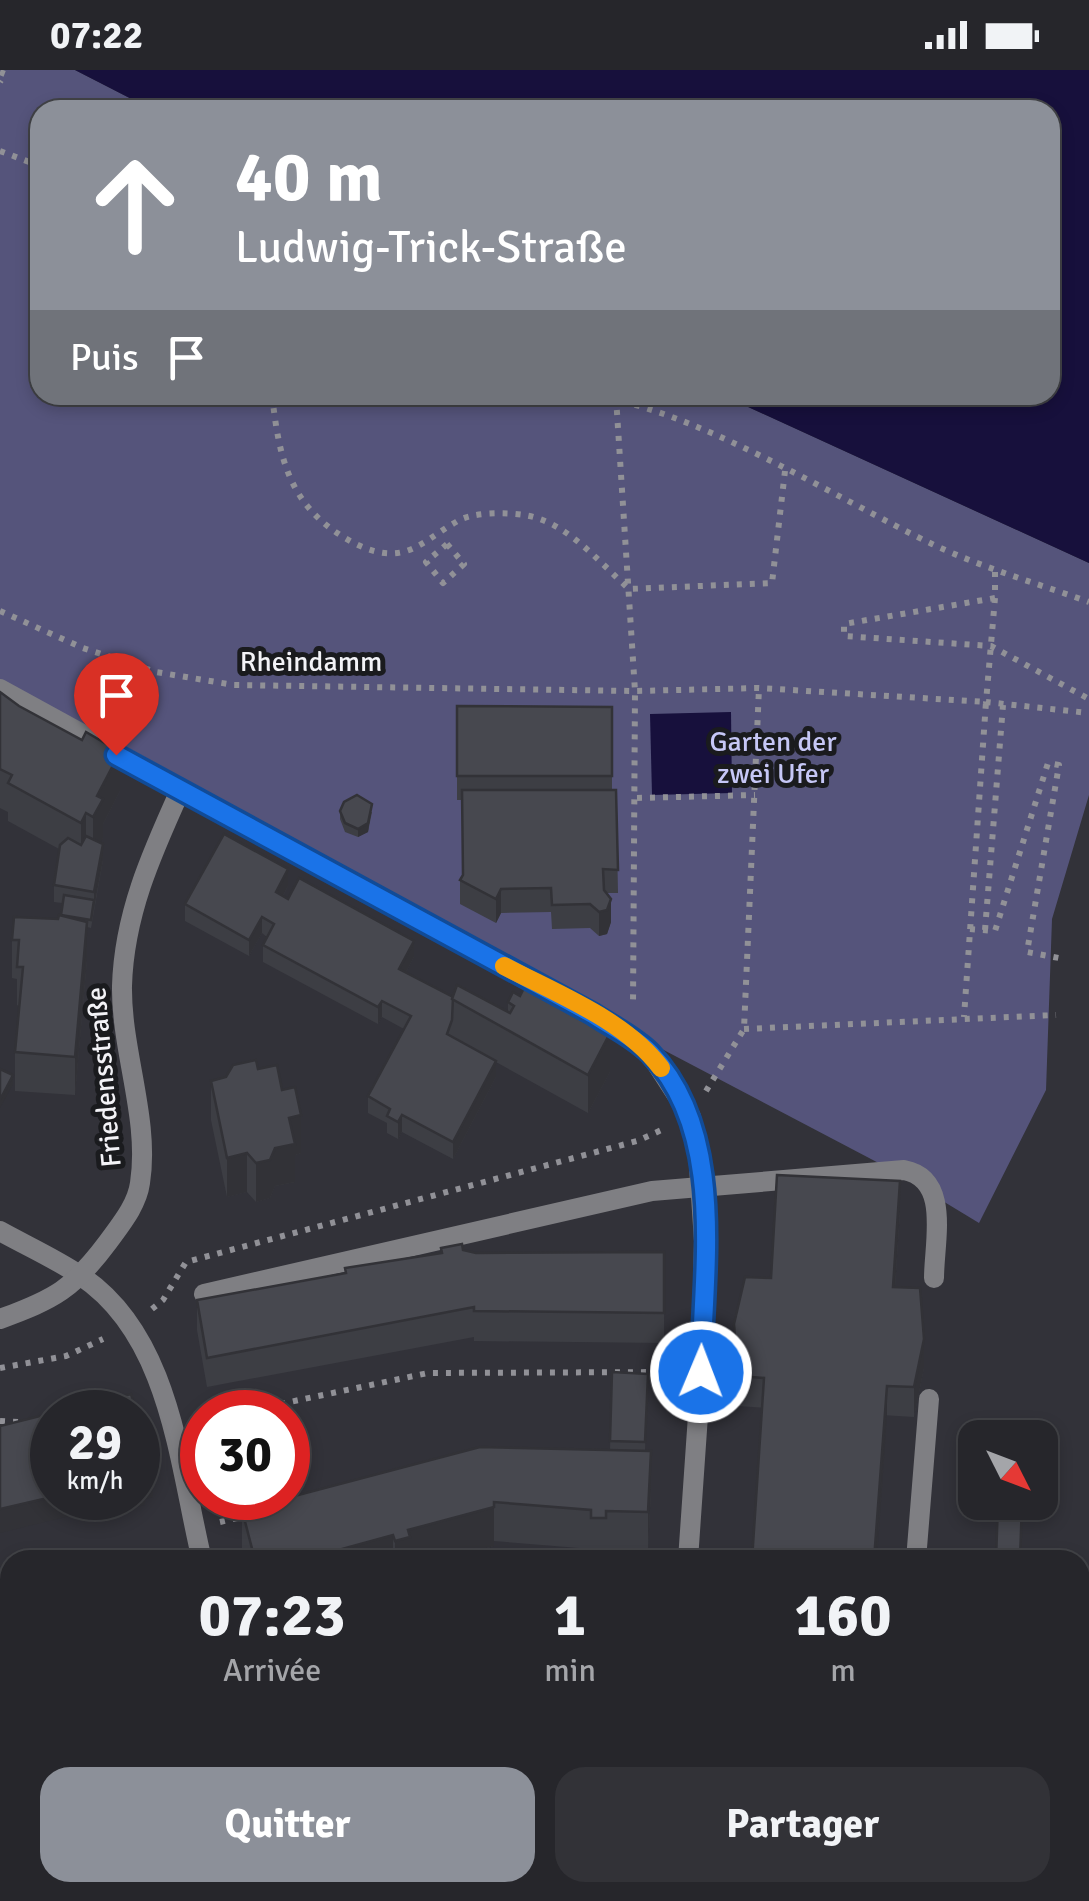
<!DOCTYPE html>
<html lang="fr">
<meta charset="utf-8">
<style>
:root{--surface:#26262b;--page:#323237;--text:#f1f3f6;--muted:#a4a5a9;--line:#424347;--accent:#8c9099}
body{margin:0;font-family:Signika,sans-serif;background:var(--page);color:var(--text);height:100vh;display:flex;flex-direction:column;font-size:38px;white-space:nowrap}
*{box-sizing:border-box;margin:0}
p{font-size:32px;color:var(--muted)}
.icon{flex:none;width:55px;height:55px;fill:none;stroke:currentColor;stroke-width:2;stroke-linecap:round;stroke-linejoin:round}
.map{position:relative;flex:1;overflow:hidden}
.details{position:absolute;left:0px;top:1480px;width:1090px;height:352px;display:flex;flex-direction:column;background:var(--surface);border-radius:30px 30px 0 0;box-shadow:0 5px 15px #0003,0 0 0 2px var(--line)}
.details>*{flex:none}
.top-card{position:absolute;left:30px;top:30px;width:1030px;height:305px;border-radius:30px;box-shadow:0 5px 15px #0003,0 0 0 2px var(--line);background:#8c9099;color:#fff;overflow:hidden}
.needle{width:65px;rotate:132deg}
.controls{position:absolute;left:958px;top:1350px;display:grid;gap:20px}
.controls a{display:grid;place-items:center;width:100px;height:100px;border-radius:20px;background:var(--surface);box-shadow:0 5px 15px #0003,0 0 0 2px var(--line);font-size:50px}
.speed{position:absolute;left:30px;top:1320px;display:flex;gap:20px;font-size:50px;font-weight:700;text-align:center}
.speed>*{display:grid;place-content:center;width:130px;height:130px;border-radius:50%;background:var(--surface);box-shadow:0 5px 15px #0003,0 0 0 2px var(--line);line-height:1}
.speed small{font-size:25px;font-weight:400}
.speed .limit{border:15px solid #d22;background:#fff;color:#111}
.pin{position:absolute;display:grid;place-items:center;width:85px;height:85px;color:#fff;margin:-102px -42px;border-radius:50% 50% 50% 0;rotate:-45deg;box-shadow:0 0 10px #0007}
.pin .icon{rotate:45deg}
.me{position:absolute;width:110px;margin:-55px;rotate:1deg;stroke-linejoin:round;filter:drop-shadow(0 0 8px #0008)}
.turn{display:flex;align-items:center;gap:35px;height:210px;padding:0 40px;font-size:45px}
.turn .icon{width:130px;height:130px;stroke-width:2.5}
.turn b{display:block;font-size:70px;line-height:85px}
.then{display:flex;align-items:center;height:95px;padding:0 40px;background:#0003;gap:20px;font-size:38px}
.eta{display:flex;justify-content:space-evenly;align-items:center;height:170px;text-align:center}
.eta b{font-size:60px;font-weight:800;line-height:70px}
.button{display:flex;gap:20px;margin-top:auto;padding:20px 40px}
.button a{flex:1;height:115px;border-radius:30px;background:var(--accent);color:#fff;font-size:40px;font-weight:800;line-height:115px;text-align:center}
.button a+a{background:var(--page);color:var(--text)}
.status{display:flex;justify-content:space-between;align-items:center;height:70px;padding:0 50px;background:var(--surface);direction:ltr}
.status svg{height:28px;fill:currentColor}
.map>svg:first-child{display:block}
</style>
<div class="status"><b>07:22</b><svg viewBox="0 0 49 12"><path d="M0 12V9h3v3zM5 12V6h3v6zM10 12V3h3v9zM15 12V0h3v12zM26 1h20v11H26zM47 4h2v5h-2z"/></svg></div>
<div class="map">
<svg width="1089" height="1831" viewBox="0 0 1089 1831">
<rect width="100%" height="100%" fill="#323239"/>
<path fill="#55547b" d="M0 0H75L153 40H40V325H722L1089 493V725L1052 849 1046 1020 979 1153 890 1099 0 631Z"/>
<g fill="#17103c">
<path d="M75 0H1089V493L722 325H1050V40H153Z"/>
<path d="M731 642 732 723 652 725 650 644Z"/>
</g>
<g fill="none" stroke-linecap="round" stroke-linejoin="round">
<g stroke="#919197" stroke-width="6" stroke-dasharray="5 8" stroke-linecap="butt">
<path d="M0 2 5 4 0 12"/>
<path d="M0 81 40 96"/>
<path d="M272 325C279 386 288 434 345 468 362 478 382 487 403 482 422 477 438 462 456 452 471 442 505 442 524 445 566 451 599 492 629 519L772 513 785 401"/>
<path d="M584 325C684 333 838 429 932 474 983 498 1036 513 1089 532"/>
<path d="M616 327 635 621 633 935"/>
<path d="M447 474 464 494 443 513 426 492Z"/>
<path d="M995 502V528L844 554V566L991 576 1089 629"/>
<path d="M995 528 986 632 1089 643"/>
<path d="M0 541 83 578 156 602 234 615 635 621 759 618 986 632 964 947"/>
<path d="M637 728 755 725"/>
<path d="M970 859 995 861 1048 693 1059 695 1027 882 1059 888"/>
<path d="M985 860 1003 635"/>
<path d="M744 959 1056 945"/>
<path d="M706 1021 744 959 759 618"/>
<path d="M152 1239 163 1230 186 1192 637 1071 666 1058"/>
<path d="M0 1298 66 1286 103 1269"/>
<path d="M242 1342 428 1303 672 1302"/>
<path d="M0 1351 18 1352"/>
<path d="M220 1452 247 1446"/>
</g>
<g stroke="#7f7f83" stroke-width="20">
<path d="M204 1224 652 1121 904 1100C951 1109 934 1172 934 1208"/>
<path d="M916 1490 929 1329"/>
</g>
<g stroke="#7f7f83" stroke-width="20">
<path d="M0 619 593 944 649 982 691 1047 698 1081 704 1171 701 1302 688 1490"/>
<path d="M0 1161C27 1176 56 1189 81 1206 171 1266 179 1395 202 1490"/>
<path d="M0 1249C55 1229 73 1219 108 1172 121 1154 137 1135 140 1113 150 1049 121 981 122 916 124 845 151 785 180 721"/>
<path d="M289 1822 291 1831"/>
<path d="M671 1831 672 1822"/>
<path d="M890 1831V1822"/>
</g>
<path stroke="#cbcbd2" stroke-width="25" d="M1080 1813 1089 1596"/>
</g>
<g fill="#3d3e44">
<path d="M0 622 120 721 103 754V768L100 772 103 790 91 858 87 857V890L75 1025 15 1021V982L19 936 17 935V909L12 908V870L58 849 61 845 62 833 54 832V815L59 779 8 751V742L0 738Z"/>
<path d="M457 636 612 637V720H616L618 823H606L611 852 607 864 599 866 590 858 552 859 551 842 501 843 496 853 460 834V810L463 805 462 730H457Z"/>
<path d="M340 741 372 742 368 762 358 767 345 762 340 749Z"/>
<path d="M288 816 283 826 414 887 406 902 453 927 508 942V932L610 1002 588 1043 496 992V1007L453 1089 402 1062 398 1069 387 1063V1053L368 1043V1026L404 959 382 947 378 954 263 892V875L267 867 262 863 249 886 185 851V834Z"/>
<path d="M211 1011 282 1020 301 1083 295 1085V1112L275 1116 270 1128 256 1132 247 1122 227 1127 211 1050Z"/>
<path d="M900 1141 895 1217 924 1298 914 1347 738 1336 734 1283V1254L771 1208Z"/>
<path d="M441 1178 476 1183 664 1182V1273L474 1271V1267L207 1317 197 1260V1230L345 1203V1198L441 1184Z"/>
<path d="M612 1302 648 1304 645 1380 651 1419 648 1481 606 1480V1487L591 1486V1479L494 1471V1476L442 1490H245L242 1479V1440L610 1380Z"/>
<path d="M379 1822H634V1831H381Z"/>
<path d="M709 1822H837L836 1831H709Z"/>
</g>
<g fill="#323237">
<path d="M120 682V721L103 754V768L93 786V747L97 726Z"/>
<path d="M372 734 368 762 358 767V759Z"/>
<path d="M86 743V782L81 792V753Z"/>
<path d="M103 774V790L94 838V822Z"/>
<path d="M288 799V816L276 839V822Z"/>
<path d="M501 819V843L496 853V829Z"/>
<path d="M611 829V852L607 864 599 866V842Z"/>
<path d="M262 847V863L249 886V870Z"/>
<path d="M87 852V890L75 1025V987Z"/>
<path d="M414 871V887L399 915V899Z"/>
<path d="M382 931V947L378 954V937Z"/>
<path d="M610 963V1002L588 1043V1005Z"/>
<path d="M496 991V1007L453 1089V1072Z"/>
<path d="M13 1005V1014L0 1038V1030Z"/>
<path d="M301 1045V1083L295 1085V1112L275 1116 270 1128 256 1132V1093L289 1048Z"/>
<path d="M402 1045V1062L398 1069V1052Z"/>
<path d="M247 1083V1122L227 1127V1088Z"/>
<path d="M900 1111V1141L893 1247V1217Z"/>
<path d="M924 1269V1298L914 1347V1317Z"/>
<path d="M887 1316V1345L877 1490H874Z"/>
<path d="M651 1381V1419L648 1481V1442Z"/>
<path d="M153 1404V1427L145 1429V1435L125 1440V1428H138V1413L144 1406Z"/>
<path d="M297 1415V1424L288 1425V1417Z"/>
<path d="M52 1427 123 1428V1433L0 1463V1439Z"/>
<path d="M494 1432V1476L442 1490H395V1471L408 1460Z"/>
<path d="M393 1465V1490H302Z"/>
<path d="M6 1516V1525L0 1526V1518Z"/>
</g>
<g fill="#47484f" stroke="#323237" stroke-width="2.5">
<path d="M0 622 19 636 82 670 86 662 120 682 97 726 103 729 93 747 86 743 81 753 8 713 12 705 0 699Z"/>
<path d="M457 636 612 637V706H457Z"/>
<path d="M462 720H616L618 800 603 799 604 820 611 829 607 840 599 842 590 834 552 835 551 818 501 819 496 829 460 810 463 805Z"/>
<path d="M357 725 372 734 368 753 358 759 345 753 340 741 344 732Z"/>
<path d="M224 764 288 799 276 822 288 829 299 808 414 871 399 899 453 927 452 950 447 964 496 991 453 1072 402 1045 398 1052 387 1046 390 1039 368 1026 411 946 382 931 378 937 263 875 274 854 262 847 249 870 185 834Z"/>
<path d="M86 766 103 774 94 822 54 815 60 775 68 768 81 775Z"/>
<path d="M64 825 94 830 91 850 61 845Z"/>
<path d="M59 845 87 852 75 987 15 982 23 897H17L19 870H12L14 847 58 849Z"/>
<path d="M457 915 510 943 514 936 508 932 513 922 520 926 524 918 610 963 588 1005 452 929Z"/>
<path d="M256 990 258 999 277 995 282 1020 295 1017 301 1045 289 1048 295 1074 275 1078 270 1090 256 1093 247 1083 227 1088 211 1011 226 1007 233 995Z"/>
<path d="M0 999 13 1005 0 1030Z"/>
<path d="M777 1105 900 1111 893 1217 920 1218 924 1269 914 1317 887 1316 874 1490H752L764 1308 738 1306 734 1254 745 1207 771 1208Z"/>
<path d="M462 1174 463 1180 476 1183 664 1182V1243L474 1241V1237L207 1288 197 1230 346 1203 345 1198 442 1183 441 1178Z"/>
<path d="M612 1302 648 1304 645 1372 610 1371Z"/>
<path d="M131 1324 136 1342H56Z"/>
<path d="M281 1338 282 1342H260Z"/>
<path d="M52 1343V1427L0 1439V1356Z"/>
<path d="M138 1347 153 1404 144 1406 145 1411 138 1413Z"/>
<path d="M288 1370 297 1415 288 1417Z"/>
<path d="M480 1377 651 1381 648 1442 606 1441V1448H591V1440L494 1432V1437L408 1460 410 1467 395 1471 393 1465 302 1490H255L242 1440Z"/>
<path d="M998 1432H1022L1020 1490H996Z"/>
<path d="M3 1500 6 1516 0 1518V1501Z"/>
<path d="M143 1822H276L278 1831H112Z"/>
<path d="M385 1822H633V1831H507V1826L472 1831H386Z"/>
<rect x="966" y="1822" width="62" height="9"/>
</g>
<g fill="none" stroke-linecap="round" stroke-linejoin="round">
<defs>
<path id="route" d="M116 685 593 944C611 956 634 967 650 983 727 1063 703 1200 701 1302"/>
</defs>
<use href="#route" stroke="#114b97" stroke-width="25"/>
<use href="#route" stroke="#1a73e8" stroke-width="18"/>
<path stroke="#f59e0b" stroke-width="18" d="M504 896C557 924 625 950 661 998"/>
</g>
<g text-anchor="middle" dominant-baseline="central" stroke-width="10" stroke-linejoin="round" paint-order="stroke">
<g font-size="28" fill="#f3f3f7" stroke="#1a1b1e">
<text x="311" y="592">Rheindamm</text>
<text transform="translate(104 1007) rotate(-95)">Friedensstraße</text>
</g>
<g font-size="28" fill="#c6c7f6" stroke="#1a1b1e">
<text x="773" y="672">Garten der<tspan x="773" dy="32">zwei Ufer</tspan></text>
</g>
</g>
</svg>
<div class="controls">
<a><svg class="needle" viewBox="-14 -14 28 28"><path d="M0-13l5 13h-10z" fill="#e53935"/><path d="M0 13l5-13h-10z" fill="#a4a5a9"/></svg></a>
</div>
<div class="speed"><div>29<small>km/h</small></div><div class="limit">30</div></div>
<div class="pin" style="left:116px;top:685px;background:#d93025"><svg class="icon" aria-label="arrive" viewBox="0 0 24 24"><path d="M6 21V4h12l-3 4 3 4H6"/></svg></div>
<svg class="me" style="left:701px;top:1302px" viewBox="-20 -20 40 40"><circle r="17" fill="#1a73e8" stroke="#fff" stroke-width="3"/><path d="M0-11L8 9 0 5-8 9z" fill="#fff"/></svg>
<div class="top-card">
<div class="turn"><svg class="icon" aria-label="ahead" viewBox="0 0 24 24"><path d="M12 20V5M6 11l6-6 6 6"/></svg><div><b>40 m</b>Ludwig-Trick-Straße</div></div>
<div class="then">Puis<svg class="icon" aria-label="arrive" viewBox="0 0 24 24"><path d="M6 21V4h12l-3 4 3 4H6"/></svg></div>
</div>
<section class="details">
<div class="eta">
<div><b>07:23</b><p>Arrivée</p></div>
<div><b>1</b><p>min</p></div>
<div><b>160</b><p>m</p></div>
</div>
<div class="button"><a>Quitter</a><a>Partager</a></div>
</section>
</div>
